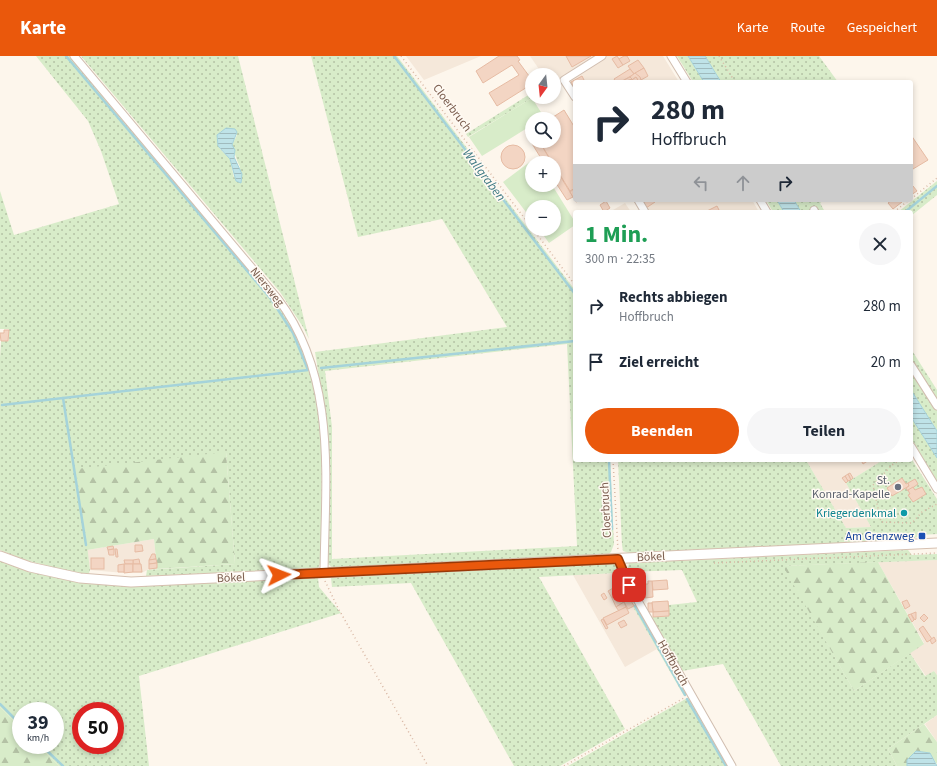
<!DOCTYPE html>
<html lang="de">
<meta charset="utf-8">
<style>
:root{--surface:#fff;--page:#f6f6f7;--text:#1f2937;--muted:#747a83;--accent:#ea580c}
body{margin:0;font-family:"Source Sans 3",sans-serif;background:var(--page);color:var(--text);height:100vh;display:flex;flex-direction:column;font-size:15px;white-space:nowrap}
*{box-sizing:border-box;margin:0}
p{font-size:13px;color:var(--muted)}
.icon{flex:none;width:22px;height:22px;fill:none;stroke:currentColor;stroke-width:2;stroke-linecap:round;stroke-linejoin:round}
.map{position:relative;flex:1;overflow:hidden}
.side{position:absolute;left:573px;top:154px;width:340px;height:252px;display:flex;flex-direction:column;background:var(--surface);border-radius:4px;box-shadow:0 2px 6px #0003}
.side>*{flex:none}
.banner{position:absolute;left:573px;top:24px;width:340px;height:122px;border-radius:4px;box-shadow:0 2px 6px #0003;background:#fff;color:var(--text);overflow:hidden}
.needle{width:26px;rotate:195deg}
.tools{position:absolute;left:525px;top:12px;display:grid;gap:8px}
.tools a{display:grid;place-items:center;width:36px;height:36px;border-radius:50%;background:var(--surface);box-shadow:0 2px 6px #0003;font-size:20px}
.speed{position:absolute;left:12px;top:646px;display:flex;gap:8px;font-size:20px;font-weight:700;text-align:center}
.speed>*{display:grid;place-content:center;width:52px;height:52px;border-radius:50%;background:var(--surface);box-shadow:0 2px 6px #0003;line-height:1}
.speed small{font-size:10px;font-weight:400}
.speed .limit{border:6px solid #d22;background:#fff;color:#111}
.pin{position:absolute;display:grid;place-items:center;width:34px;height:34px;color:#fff;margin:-17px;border-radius:8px;box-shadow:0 2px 6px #0006}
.me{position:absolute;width:44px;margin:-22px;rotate:87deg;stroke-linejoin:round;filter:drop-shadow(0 0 3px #0008)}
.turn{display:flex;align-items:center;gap:14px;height:84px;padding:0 12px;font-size:18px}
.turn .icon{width:52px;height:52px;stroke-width:2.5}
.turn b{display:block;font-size:28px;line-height:34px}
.lanes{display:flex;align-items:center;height:38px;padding:0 12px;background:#0003;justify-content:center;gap:20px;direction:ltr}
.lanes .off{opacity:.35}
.round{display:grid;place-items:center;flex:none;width:42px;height:42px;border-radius:21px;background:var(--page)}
.head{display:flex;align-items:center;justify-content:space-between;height:68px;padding:0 12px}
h1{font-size:24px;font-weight:700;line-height:30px;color:#1e9e55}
.cta{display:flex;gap:8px;margin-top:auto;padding:8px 12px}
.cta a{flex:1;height:46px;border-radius:24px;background:var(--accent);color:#fff;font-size:16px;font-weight:700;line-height:46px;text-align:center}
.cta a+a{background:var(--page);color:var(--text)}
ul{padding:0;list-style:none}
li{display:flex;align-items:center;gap:12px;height:56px;padding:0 12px}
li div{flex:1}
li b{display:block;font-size:15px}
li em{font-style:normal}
header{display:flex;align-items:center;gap:24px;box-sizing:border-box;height:56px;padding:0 20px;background:var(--accent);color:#fff}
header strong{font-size:19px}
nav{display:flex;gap:22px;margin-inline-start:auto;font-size:14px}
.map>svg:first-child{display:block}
</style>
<header>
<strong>Karte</strong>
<nav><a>Karte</a><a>Route</a><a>Gespeichert</a></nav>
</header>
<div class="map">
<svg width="937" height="710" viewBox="0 0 937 710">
<defs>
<pattern id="green-dots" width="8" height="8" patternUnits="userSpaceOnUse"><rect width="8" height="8" fill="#d8ecc9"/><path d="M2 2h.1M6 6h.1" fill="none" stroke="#b4c2a5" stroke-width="1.8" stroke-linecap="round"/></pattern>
<pattern id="forest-firs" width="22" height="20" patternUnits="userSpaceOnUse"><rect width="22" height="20" fill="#d8ecc9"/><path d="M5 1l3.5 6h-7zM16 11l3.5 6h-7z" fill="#b4c2a5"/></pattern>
<pattern id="water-rules" width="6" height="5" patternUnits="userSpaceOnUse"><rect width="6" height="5" fill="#bfe3e8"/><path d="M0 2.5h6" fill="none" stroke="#a0bbbe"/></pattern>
</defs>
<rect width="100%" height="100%" fill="#fdf6ec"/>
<g fill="#f5e8da">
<path d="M406 0H481L424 24Z"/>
<path d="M530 0H594L561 21 562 23 555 27 554 19H543Z"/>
<path d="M606 0H663L679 26H575V38L569 28 571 22Z"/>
<path d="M640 144H752L759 156H648Z"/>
<path d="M625 147 631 156H614L613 154Z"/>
<path d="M806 404H883L846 427 871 471 846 472Z"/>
<path d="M154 483 157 513 147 514 142 517H124L90 514 87 494Z"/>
<path d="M937 504V619L934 615 926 620 910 597 924 587 878 506Z"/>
<path d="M617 517 636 549 633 551 657 593 625 611 573 519Z"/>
<path d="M937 659V686L925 668Z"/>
</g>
<g fill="url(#green-dots)" fill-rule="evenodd">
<path d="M36 0H70L273 242 296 275 312 316 322 380 321 506 318 512 146 520 147 514 235 508 226 396 87 489 90 514 88 520 25 504 0 494V302L1 285H9V273H0V135L14 179 119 148 101 95 88 65Z"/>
<path d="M81 0H238L309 283 303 271 280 236ZM221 75 237 79 232 89C235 97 236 103 240 111L234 122 230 103 220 93 217 83Z"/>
<path d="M311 0H397L575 234V404H610L614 488 611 496 607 499 333 512 328 508 326 503 323 346 315 296 507 271 442 163 358 181ZM567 288 577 490 332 503V371L325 315Z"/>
<path d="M677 0H688L704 26H693Z"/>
<path d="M705 0H819L838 26H721Z"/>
<path d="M530 38 532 42 468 81 466 78Z"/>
<path d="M937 125V139L911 160V156H898Z"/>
<path d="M766 144H777L784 156H773Z"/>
<path d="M794 144H824L820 147 825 156H801Z"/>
<path d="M911 293 937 334V375L911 334Z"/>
<path d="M911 361 937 402V426L911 382Z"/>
<path d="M911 402 937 443V478L920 479 918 481 900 485 629 497 623 495 622 489 618 404H806L846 472 871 471 846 427 883 404H911Z"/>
<path d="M908 494 912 499 937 498V504L784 510 854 635 910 597 925 620 934 615 937 619V659L888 693 897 710H781L723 608 682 615 651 561 669 560V549L697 546 682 514 627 516 629 507Z"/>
<path d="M0 504 26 514 64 523 88 527 129 530 318 522 319 531 341 557 139 620 149 710H59L38 689H55V655H21V672L0 651ZM81 655H115V689H81Z"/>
<path d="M607 507 615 508 620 517 687 638 684 640 633 551 636 549 617 517 539 521 625 673 560 710H514L411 527 332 531 331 522Z"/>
<path d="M689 641 728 710H568Z"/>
</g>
<g fill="url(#forest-firs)">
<path d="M226 396 235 508 157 513 154 483 87 494 76 413Z"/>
<path d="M878 506 924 588 854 635 783 510Z"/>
<path d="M0 651 21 672V689H38L59 710H0Z"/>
<path d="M924 668 937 686V708L929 697 916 695 907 704V710H897L888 693Z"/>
</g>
<g fill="#d8ecc9">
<path d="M532 42 544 61 532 63V69L482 100 469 81Z"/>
<path d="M535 102 539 107H532V129H552L575 166V169L549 187 539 173H554V151H532V164L503 126Z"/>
</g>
<g fill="url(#water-rules)" stroke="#a5d3da">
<path d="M688 0H705L721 26H704Z"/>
<path d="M226 72 235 73 237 76 232 89 235 94 234 101 242 118 241 127 236 125 230 103 218 90 217 79Z"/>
<path d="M777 144H794L801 156H784Z"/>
<path d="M911 334 937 375V402L911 361Z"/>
<path d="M916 695 930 697 937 710H907V704Z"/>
</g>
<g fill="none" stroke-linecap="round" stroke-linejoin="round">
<g stroke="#a5d3da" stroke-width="2.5">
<path d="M394 0 575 238"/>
<path d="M905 156 937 130"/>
<path d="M321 312 575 285"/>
<path d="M63 342 86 489"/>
<path d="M2 349 308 314 293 277 271 243 66 0"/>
<path d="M609 404 612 473"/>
<path d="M635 550 685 639"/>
<path d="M687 643 726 710"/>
<path d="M0 648 21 669"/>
<path d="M41 689 63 710"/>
</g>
</g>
<g fill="#f3d5c3" stroke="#e6bba3">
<path d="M499 0H517L520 4 518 5 532 24V28L497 50 489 37 519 19 512 9 483 27 476 15Z"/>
<path d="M566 0H591L572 11Z"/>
<path d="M617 0 623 9 618 12 612 3Z"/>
<path d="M624 0H627L630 5 623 9 619 3Z"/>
<path d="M638 4 644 12 634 18 628 10Z"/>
<path d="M644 12 648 20 641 24 638 19 637 20 635 17Z"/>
<path d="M630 13 634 18 621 26H616L614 23Z"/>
<path d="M635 17 640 21 641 24 639 26 636 21 632 24 630 21Z"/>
<path d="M582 20 585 26H575L574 32 571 26Z"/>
<path d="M630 21 632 23 623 26 622 25Z"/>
<path d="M636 21 639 26H633L632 24Z"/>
<path d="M564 54 575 72V132L570 135 539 85H554V63H550Z"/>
<path d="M532 75V85H539L552 107H544L526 78Z"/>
<path d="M911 79 928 104 913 113 911 110Z"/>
<circle cx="513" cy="101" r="12"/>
<path d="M554 110 573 141 567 144 554 124Z"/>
<path d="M913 130 917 135 911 139V131Z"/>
<path d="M575 132V144H580L576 146 570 136Z"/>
<path d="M648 144H654L655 146 646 152 643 147Z"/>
<path d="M892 144H900L902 146 893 153 888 147Z"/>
<path d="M606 145 610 152 604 156 600 149Z"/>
<path d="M717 150 719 154 715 156H705Z"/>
<path d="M4 274H9L8 285H1L0 277H4Z"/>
<path d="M861 404H869L863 408Z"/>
<path d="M850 417 853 422 851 424 848 418Z"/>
<path d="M848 418 851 424 848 425 845 420Z"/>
<path d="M845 420 848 425 846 427 842 422Z"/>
<path d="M902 422 906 428 908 427 909 430 892 440 887 432Z"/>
<path d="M915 423 918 428 908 435 906 432 909 430 908 427Z"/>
<path d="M913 431 915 434 922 431 926 438 913 446 908 439 910 438 908 434Z"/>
<path d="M135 489H142L143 495 135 496Z"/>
<path d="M113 490 114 493 108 494 107 491Z"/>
<path d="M114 493V499H109L108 494Z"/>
<path d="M115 493H117L118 501H116Z"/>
<path d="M152 498H155L156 503 149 504Z"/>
<rect x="91" y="502" width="13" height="11"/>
<path d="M139 503 140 508H133V504Z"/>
<path d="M156 503 157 507 149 508V504Z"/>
<path d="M124 504H133V508H125Z"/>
<path d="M157 507V512L149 513V508Z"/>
<path d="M124 508H133V516L124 517Z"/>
<path d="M124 508V516H118V509Z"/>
<path d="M133 508H141L142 516H133Z"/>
<path d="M667 524 668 533 653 534 652 525Z"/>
<path d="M648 525H652L653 541 645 542V528H648Z"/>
<path d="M615 531 619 538 612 542 608 535Z"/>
<path d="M604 537 607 542 604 544 601 539Z"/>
<path d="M619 538 624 546 616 551 612 542Z"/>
<path d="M630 543 634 550 628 553 624 546Z"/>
<path d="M907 544 910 550 905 553 902 546Z"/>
<path d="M668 545 669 555 653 556 652 546Z"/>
<path d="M624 546 626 551 619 555 616 551Z"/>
<path d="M648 547H652L653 556H648Z"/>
<path d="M626 551 629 557 607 569 603 562Z"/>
<path d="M669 555V560L653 561V556Z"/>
<path d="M916 556V563L915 564 911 558Z"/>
<path d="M911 558 914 564 912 566 908 559Z"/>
<path d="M924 558 928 562 924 566 920 562Z"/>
<path d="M603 563 608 572 606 573 601 564Z"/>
<path d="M624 564 627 569 621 572 618 567Z"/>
<path d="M923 570 932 583 927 586 919 573Z"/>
<path d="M934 581 936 585 932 588 930 584Z"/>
</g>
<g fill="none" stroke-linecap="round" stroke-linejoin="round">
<defs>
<g id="street">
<path d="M74 0 278 243C338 322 325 424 324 517"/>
<path d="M671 0 687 26"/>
<path d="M575 41 564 24 602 0"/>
<path d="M638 144 645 156"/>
<path d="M760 144 767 156"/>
<path d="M814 154 815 156"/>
<path d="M911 309 937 350"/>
<path d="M911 390 937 433"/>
<path d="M618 503 634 538 732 710"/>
</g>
<path id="secondary" d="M0 500 30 511 80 522 131 526 937 487"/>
</defs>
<use href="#street" stroke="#d1beb0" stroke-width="9"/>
<use href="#secondary" stroke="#d6c0b0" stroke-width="11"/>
<g stroke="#d9b8a5" stroke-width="1.5" stroke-dasharray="1 3" stroke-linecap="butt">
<path d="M401 0 532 172"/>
<path d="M719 0 735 26"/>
<path d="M911 143 937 122"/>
<path d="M894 156 909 144"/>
<path d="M533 173 575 229"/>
<path d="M613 404 618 495"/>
<path d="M900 404 892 409 873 429 881 466 912 467 922 456 937 448"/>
<path d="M714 507 937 497"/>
<path d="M325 525 338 552 428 710"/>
<path d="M564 710 684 642"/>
</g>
<use href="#street" stroke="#fff" stroke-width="7"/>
<use href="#secondary" stroke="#fff" stroke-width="9"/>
</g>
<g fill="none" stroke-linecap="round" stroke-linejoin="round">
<defs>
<path id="route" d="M279 519 618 503 629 529"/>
</defs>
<use href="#route" stroke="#983908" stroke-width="10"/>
<use href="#route" stroke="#ea580c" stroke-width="7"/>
</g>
<circle fill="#6b7280" stroke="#fffaf3" stroke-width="1.5" cx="898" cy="431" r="4"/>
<circle fill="#0f9aa8" stroke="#fffaf3" stroke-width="1.5" cx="904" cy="457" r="4"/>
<rect fill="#1a4fb4" stroke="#fffaf3" stroke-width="1.5" x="918" y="476" width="8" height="8" rx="2"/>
<g text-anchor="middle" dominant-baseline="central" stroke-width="3" stroke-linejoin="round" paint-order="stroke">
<g font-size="12" fill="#7a5c4d" stroke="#fffaf3">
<text transform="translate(452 52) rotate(53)">Cloerbruch</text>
<text transform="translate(267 231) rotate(51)">Niersweg</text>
<text transform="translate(606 454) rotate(-93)">Cloerbruch</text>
<text transform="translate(651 501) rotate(-3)">Bökel</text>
<text transform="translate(231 522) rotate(-3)">Bökel</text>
<text transform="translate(673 607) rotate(60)">Hoffbruch</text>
</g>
<g font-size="12" fill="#5b616d" stroke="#fffaf3" text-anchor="end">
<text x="890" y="424">St.<tspan x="890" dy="14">Konrad-Kapelle</tspan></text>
</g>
<g font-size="12" fill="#0d838f" stroke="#fffaf3" text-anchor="end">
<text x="896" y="457">Kriegerdenkmal</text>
</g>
<g font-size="12" fill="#164399" stroke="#fffaf3" text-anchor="end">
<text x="914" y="480">Am Grenzweg</text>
</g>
<g font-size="13" font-style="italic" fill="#437c86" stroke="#fffaf3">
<text transform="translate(484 119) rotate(53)">Wallgraben</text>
</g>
</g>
</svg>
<div class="tools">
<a><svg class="needle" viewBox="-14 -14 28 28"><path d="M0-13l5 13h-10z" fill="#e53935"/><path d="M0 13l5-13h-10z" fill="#747a83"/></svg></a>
<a><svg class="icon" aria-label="search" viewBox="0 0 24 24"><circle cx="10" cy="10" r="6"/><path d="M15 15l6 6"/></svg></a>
<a>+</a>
<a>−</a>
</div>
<div class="speed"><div>39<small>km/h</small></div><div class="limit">50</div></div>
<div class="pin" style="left:629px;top:529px;background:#d93025"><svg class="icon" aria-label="arrive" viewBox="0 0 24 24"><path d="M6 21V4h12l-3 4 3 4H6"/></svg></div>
<svg class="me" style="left:279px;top:519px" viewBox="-20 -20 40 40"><path d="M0-17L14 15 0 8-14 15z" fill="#ea580c" stroke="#fff" stroke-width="4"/></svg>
<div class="banner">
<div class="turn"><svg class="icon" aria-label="right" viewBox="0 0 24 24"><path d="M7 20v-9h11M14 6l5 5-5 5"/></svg><div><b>280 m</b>Hoffbruch</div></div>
<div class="lanes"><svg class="icon off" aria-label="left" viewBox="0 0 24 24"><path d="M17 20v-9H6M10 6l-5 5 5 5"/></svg><svg class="icon off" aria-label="ahead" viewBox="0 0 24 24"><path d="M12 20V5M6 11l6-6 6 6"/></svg><svg class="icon" aria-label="right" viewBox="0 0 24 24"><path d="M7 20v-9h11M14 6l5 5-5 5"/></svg></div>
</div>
<section class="side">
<div class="head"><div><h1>1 Min.</h1><p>300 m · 22:35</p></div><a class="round"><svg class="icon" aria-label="close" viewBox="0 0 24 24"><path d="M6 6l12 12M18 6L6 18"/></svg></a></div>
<ul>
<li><svg class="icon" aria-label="right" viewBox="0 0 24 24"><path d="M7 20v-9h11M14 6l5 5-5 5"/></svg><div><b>Rechts abbiegen</b><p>Hoffbruch</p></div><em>280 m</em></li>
<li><svg class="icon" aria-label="arrive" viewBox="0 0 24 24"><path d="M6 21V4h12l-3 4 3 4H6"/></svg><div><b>Ziel erreicht</b></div><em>20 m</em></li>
</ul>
<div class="cta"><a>Beenden</a><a>Teilen</a></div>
</section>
</div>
